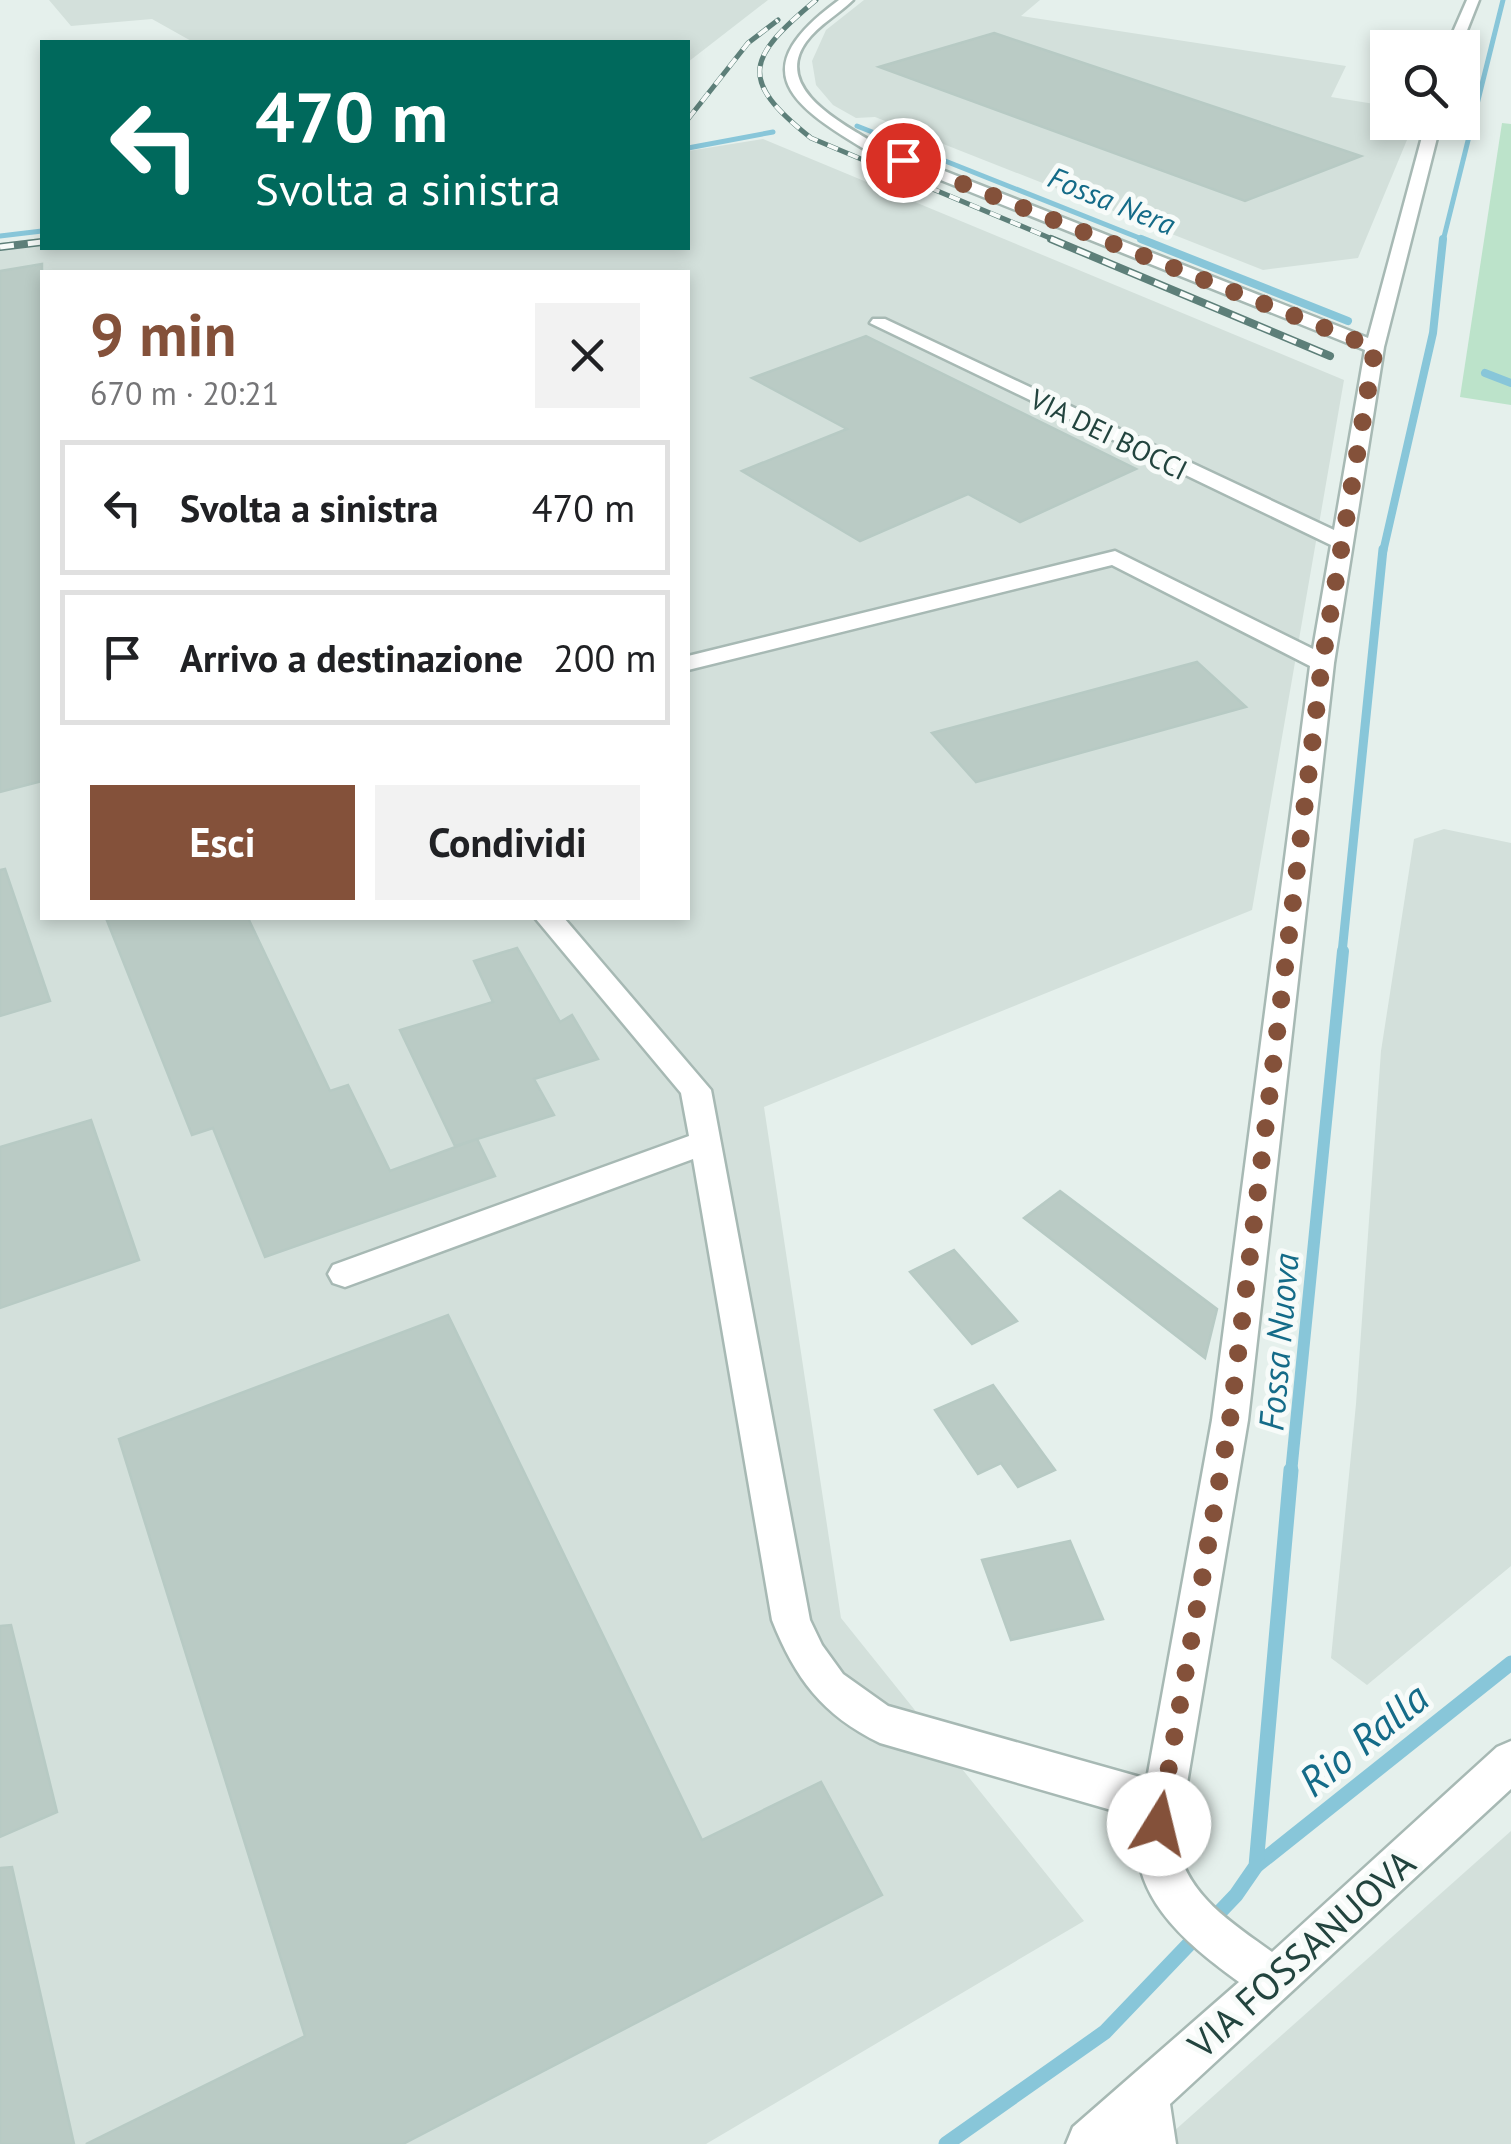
<!DOCTYPE html>
<html lang="it">
<meta charset="utf-8">
<style>
:root{--surface:#fff;--page:#f2f2f2;--text:#202124;--muted:#757577;--line:#e0e0e0;--accent:#84513a}
body{margin:0;font-family:"PT Sans",sans-serif;background:var(--page);color:var(--text);height:100vh;display:flex;flex-direction:column;font-size:38px;white-space:nowrap}
*{box-sizing:border-box;margin:0}
p{font-size:32px;color:var(--muted)}
.icon{flex:none;width:55px;height:55px;fill:none;stroke:currentColor;stroke-width:2;stroke-linecap:round;stroke-linejoin:round}
.map{position:relative;flex:1;overflow:hidden}
.details{position:absolute;left:40px;top:270px;width:650px;height:650px;display:flex;flex-direction:column;background:var(--surface);border-radius:0px;box-shadow:0 5px 15px #0003}
.details>*{flex:none}
.top-card{position:absolute;left:40px;top:40px;width:650px;height:210px;border-radius:0px;box-shadow:0 5px 15px #0003;background:#00695c;color:#fff;overflow:hidden}
.buttons{position:absolute;left:1370px;top:30px;display:grid;gap:20px}
.buttons a{display:grid;place-items:center;width:110px;height:110px;border-radius:0px;background:var(--surface);box-shadow:0 5px 15px #0003;font-size:50px}
.pin{position:absolute;display:grid;place-items:center;width:85px;height:85px;color:#fff;margin:-42px;border:5px solid #fff;border-radius:50%;box-shadow:0 2px 10px #0007}
.me{position:absolute;width:110px;margin:-55px;rotate:9deg;stroke-linejoin:round;filter:drop-shadow(0 0 8px #0008)}
.turn{display:flex;align-items:center;gap:35px;height:210px;padding:0 50px;font-size:45px}
.turn .icon{width:130px;height:130px;stroke-width:2.5}
.turn b{display:block;font-size:70px;line-height:85px}
.round{display:grid;place-items:center;flex:none;width:105px;height:105px;border-radius:0px;background:var(--page)}
.overview{display:flex;align-items:center;justify-content:space-between;height:170px;padding:0 50px}
h1{font-size:60px;font-weight:700;line-height:75px;color:var(--accent)}
.primary-button{display:flex;gap:20px;margin-top:auto;padding:20px 50px}
.primary-button a{flex:1;height:115px;border-radius:0px;background:var(--accent);color:#fff;font-size:40px;font-weight:700;line-height:115px;text-align:center}
.primary-button a+a{background:var(--page);color:var(--text)}
ul{padding:0;list-style:none}
li{display:flex;align-items:center;gap:30px;height:135px;margin:0 20px 15px;padding:0 30px;border:5px solid var(--line);border-radius:0px}
li div{flex:1}
li b{display:block;font-size:38px}
li em{font-style:normal}
.map>svg:first-child{display:block}
</style>
<div class="map">
<svg width="1511" height="2144" viewBox="0 0 1511 2144">
<rect width="100%" height="100%" fill="#e5f0ec"/>
<g fill="#d3e0db" fill-rule="evenodd">
<path d="M49 0H768L688 62V42H193L152 19 71 26Z"/>
<path d="M864 0H1040L1021 16 1346 66 1331 97 1387 106 1388 122 1414 123 1358 258 1263 270 875 117 856 118 833 105 816 85 812 61 826 30Z"/>
<path d="M763 139 1344 380 1252 910 764 1107 841 1618 1084 1921 706 2144H0V243L42 238V248H688V151ZM42 272H688V918H42Z"/>
<path d="M1444 829 1511 843V1566L1367 1685 1331 1658 1356 1404 1381 1051 1414 839Z"/>
<path d="M1511 1831V2144H1161L1164 2140Z"/>
</g>
<path fill="#bce3ca" d="M1502 123 1511 124V405L1460 397Z"/>
<g fill="none" stroke-linecap="round" stroke-linejoin="round">
<g stroke="#88c6d9" stroke-width="5">
<path d="M857 126 1147 241"/>
<path d="M688 148 773 132"/>
<path d="M0 236 42 231"/>
<path d="M1443 241 1503 0"/>
</g>
<g stroke="#88c6d9" stroke-width="8">
<path d="M1141 239 1348 321"/>
<path d="M1485 373 1511 383"/>
<path d="M1383 552 1433 333 1443 239"/>
</g>
<path stroke="#88c6d9" stroke-width="9" d="M1342 953 1383 549"/>
<path stroke="#88c6d9" stroke-width="12" d="M1291 1473 1343 951"/>
<g stroke="#88c6d9" stroke-width="15">
<path d="M1256 1866 1511 1663"/>
<path d="M946 2144 1105 2032 1236 1895 1256 1866 1291 1470"/>
</g>
</g>
<g fill="#bacbc5" stroke="#b7cac4" stroke-width="2.5">
<path d="M994 33 1361 156 1245 201 879 67Z"/>
<path d="M42 264V781L0 792V271Z"/>
<path d="M866 336 1136 469 1020 522 968 494 860 541 742 471 847 429 752 378Z"/>
<path d="M1197 662 1246 707 976 782 932 733Z"/>
<path d="M5 869 50 1001 0 1016V870Z"/>
<path d="M106 918H248L330 1091 348 1085 390 1171 477 1139 495 1176 265 1257 213 1128 192 1135Z"/>
<path d="M517 948 560 1022 572 1015 598 1059 534 1079 554 1115 455 1146 400 1030 493 1002 474 961Z"/>
<path d="M91 1120 139 1260 0 1308V1147Z"/>
<path d="M1060 1191 1217 1309 1205 1358 1024 1218Z"/>
<path d="M954 1250 1017 1321 972 1344 910 1272Z"/>
<path d="M448 1315 702 1840 821 1782 882 1895 403 2144H86L305 2036 119 1439Z"/>
<path d="M993 1385 1055 1470 1018 1487 1001 1463 978 1474 935 1410Z"/>
<path d="M1070 1541 1103 1619 1011 1640 982 1560Z"/>
<path d="M11 1625 57 1812 0 1837V1626Z"/>
<path d="M12 1867 74 2144H0V1868Z"/>
</g>
<g fill="none" stroke-linecap="round" stroke-linejoin="round">
<defs>
<g id="minor">
<path d="M839 0H853C838 15 819 24 806 42 772 89 844 124 876 144L1368 338 1426 122H1441L1384 347 1334 663 1248 1420 1177 1843C1186 1895 1232 1923 1272 1952L1497 1747 1511 1741V1789L1170 2104 1176 2144H1066L1073 2127 1239 1982C1183 1941 1125 1894 1139 1818L880 1743C822 1715 795 1678 772 1620L693 1159 345 1287 333 1283 328 1274 333 1265 689 1136 681 1093 535 918H564L711 1090 810 1620 822 1645 843 1674 888 1706 1147 1779 1212 1420 1310 666 1112 565 688 670V656L1115 551 1313 649 1331 545 870 323 873 319H885L1334 530 1365 350 866 150C785 102 746 68 839 0Z"/>
<path d="M1467 0H1479L1460 48H1446Z"/>
</g>
</defs>
<use href="#minor" stroke="#a7b9b4" stroke-width="5"/>
<use href="#minor" fill="#fff" fill-rule="evenodd"/>
<defs>
<g id="rail-far1">
<path d="M816 0C748 57 736 79 811 138L1057 241"/>
<path d="M688 119 748 43 778 20"/>
</g>
<g id="rail">
<path d="M1051 239 1330 356"/>
<path d="M0 247 42 242"/>
</g>
</defs>
<use href="#rail-far1" stroke="#5d7f79" stroke-width="5"/>
<use href="#rail" stroke="#5d7f79" stroke-width="8"/>
<use href="#rail-far1" stroke="#f7fbf9" stroke-width="4" stroke-dasharray="11" stroke-linecap="butt"/>
<use href="#rail" stroke="#f7fbf9" stroke-width="5" stroke-dasharray="14" stroke-linecap="butt"/>
</g>
<g fill="none" stroke-linecap="round" stroke-linejoin="round">
<path stroke="#84513a" stroke-width="18" stroke-dasharray="0 32.4" d="M903 160 1375 348 1322 663 1230 1420 1159 1824"/>
</g>
<g text-anchor="middle" dominant-baseline="central" stroke-width="10" stroke-linejoin="round" paint-order="stroke">
<g font-size="28" fill="#22443e" stroke="#f7fbf9">
<text transform="translate(1109 434) rotate(26)">VIA DEI BOCCI</text>
</g>
<g font-size="30" font-style="italic" fill="#146b88" stroke="#f7fbf9">
<text transform="translate(1112 200) rotate(22)">Fossa Nera</text>
</g>
<g font-size="35" font-style="italic" fill="#146b88" stroke="#f7fbf9">
<text transform="translate(1278 1342) rotate(-85)">Fossa Nuova</text>
</g>
<g font-size="38" fill="#22443e" stroke="#f7fbf9">
<text transform="translate(1301 1953) rotate(-42)">VIA FOSSANUOVA</text>
</g>
<g font-size="42" font-style="italic" fill="#146b88" stroke="#f7fbf9">
<text transform="translate(1363 1739) rotate(-39)">Rio Ralla</text>
</g>
</g>
</svg>
<div class="buttons">
<a><svg class="icon" aria-label="search" viewBox="0 0 24 24"><circle cx="10" cy="10" r="6"/><path d="M15 15l6 6"/></svg></a>
</div>
<div class="pin" style="left:903px;top:160px;background:#d93025"><svg class="icon" aria-label="arrive" viewBox="0 0 24 24"><path d="M6 21V4h12l-3 4 3 4H6"/></svg></div>
<svg class="me" style="left:1159px;top:1824px" viewBox="-20 -20 40 40"><circle r="19" fill="#fff"/><path d="M0-13L10 11 0 6-10 11z" fill="#84513a"/></svg>
<div class="top-card">
<div class="turn"><svg class="icon" aria-label="left" viewBox="0 0 24 24"><path d="M17 20v-9H6M10 6l-5 5 5 5"/></svg><div><b>470 m</b>Svolta a sinistra</div></div>
</div>
<section class="details">
<div class="overview"><div><h1>9 min</h1><p>670 m · 20:21</p></div><a class="round"><svg class="icon" aria-label="close" viewBox="0 0 24 24"><path d="M6 6l12 12M18 6L6 18"/></svg></a></div>
<ul>
<li><svg class="icon" aria-label="left" viewBox="0 0 24 24"><path d="M17 20v-9H6M10 6l-5 5 5 5"/></svg><div><b>Svolta a sinistra</b></div><em>470 m</em></li>
<li><svg class="icon" aria-label="arrive" viewBox="0 0 24 24"><path d="M6 21V4h12l-3 4 3 4H6"/></svg><div><b>Arrivo a destinazione</b></div><em>200 m</em></li>
</ul>
<div class="primary-button"><a>Esci</a><a>Condividi</a></div>
</section>
</div>
